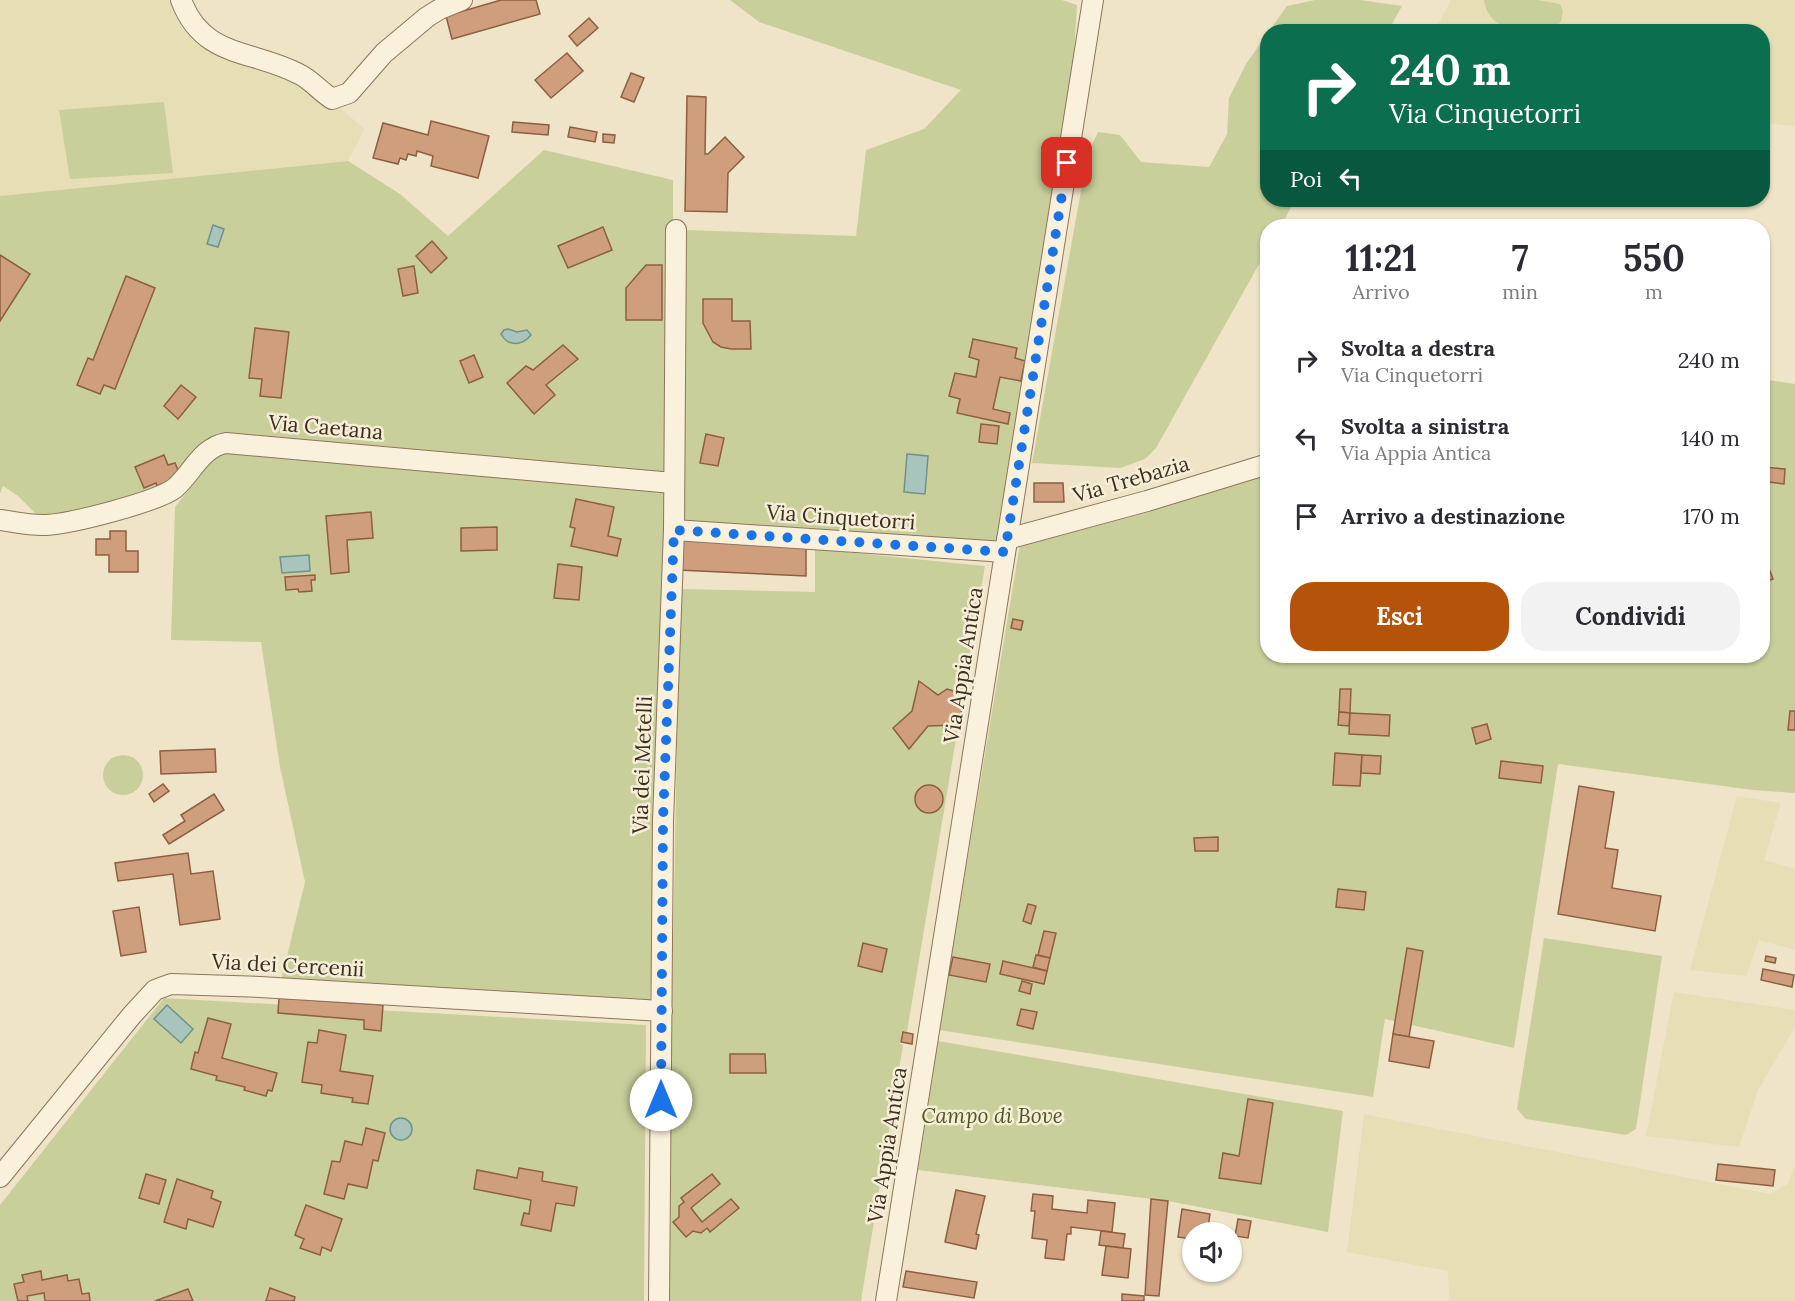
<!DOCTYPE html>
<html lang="it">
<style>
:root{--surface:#fff;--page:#f2f2f3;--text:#2b2b33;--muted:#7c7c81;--accent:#b45309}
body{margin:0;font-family:Lora,serif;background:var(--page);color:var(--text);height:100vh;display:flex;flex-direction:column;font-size:22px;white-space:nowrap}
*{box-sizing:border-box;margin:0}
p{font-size:20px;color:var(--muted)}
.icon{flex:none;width:33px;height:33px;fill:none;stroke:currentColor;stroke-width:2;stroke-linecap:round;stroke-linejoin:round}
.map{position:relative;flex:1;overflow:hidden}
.sheet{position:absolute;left:1260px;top:219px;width:510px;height:444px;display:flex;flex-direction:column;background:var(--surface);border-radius:24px;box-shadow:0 2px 4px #0004}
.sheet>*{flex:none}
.hud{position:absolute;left:1260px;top:24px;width:510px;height:183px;border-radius:24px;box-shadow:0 2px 4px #0004;background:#0b6e4f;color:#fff;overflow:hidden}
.tools{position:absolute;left:1182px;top:1222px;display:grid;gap:12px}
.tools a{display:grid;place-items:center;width:60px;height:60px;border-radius:50%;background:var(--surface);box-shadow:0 2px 4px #0004;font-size:30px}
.pin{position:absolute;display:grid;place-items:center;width:51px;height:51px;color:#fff;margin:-26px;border-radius:12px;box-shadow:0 3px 9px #0006}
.me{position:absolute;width:66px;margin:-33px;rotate:0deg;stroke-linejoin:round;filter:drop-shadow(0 0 4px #0008)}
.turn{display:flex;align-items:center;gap:21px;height:126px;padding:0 30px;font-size:27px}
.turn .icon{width:78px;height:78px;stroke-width:2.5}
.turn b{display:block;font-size:42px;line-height:51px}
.then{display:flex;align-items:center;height:57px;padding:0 30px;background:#0003;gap:12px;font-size:22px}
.eta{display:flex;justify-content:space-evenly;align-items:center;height:102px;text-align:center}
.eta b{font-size:36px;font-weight:700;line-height:42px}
.button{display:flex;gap:12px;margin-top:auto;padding:12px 30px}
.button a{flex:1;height:69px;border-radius:24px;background:var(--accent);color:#fff;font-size:24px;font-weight:700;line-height:69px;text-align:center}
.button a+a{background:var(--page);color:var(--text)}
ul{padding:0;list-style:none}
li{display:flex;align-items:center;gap:18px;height:78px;padding:0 30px}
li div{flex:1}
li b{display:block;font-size:22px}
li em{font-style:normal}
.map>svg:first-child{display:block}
</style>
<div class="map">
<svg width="1795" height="1301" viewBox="0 0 1795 1301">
<rect width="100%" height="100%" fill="#f0e4c8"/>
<g fill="#e6deb5">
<path d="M0 0H179L207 39 319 91 365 129 348 161 0 196Z"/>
<path d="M1451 0H1484L1485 9 1560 4 1538 0H1795V126L1763 123 1762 32H1434Z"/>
<path d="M1737 796 1781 803 1764 860 1795 869V950L1759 940 1746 976 1690 970Z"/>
<path d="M1674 992 1795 1010V1027L1758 1090 1739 1147 1646 1136Z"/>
<path d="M1364 1114 1770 1194 1788 1184 1795 1164V1301H1449L1448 1271 1347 1252Z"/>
</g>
<g fill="#c9cf9b">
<path d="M730 0H1062L1077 5 1073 72 998 545 681 523 687 230 856 236 866 150 924 129 961 90 759 22Z"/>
<path d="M1315 0H1360L1402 6 1388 31H1269L1287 6Z"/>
<path d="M1484 0H1538L1560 4 1563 11 1561 22C1555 25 1547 31 1540 31 1517 34 1487 27 1484 0Z"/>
<path d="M1267 34 1268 200H1295L1281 226H1268L1267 250 1156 448 1145 459 1120 468 1032 463 1088 152 1098 132 1120 135 1141 162 1209 167 1227 134 1229 98 1246 64Z"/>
<path d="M164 102 173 173 70 179 59 110Z"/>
<path d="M544 150 673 180V483L650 1002 281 981 305 882 280 767 261 642 171 640 175 507 222 447 184 479 47 525 18 496 3 486 0 494V196L348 161 400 194 448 236Z"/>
<path d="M1763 379 1795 384V793L1753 790 1558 764 1514 1048 1385 1019 1373 1097 939 1030 1020 544 1267 471 1268 656H1762Z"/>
<path d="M815 549 985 566 907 1032 902 1031 900 1044 903 1045 861 1301H666L680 589 815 592Z"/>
<circle cx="123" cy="775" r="20"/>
<path d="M1544 938 1662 956 1636 1129 1626 1135 1526 1119 1517 1109Z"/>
<path d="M164 998 646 1025 644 1301H0V1205Z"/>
<path d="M938 1041 1343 1111 1328 1232 1168 1201 918 1170Z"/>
</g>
<g fill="#a9c4bc" stroke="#6f938a" stroke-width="1.5">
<path d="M213 225 224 229 218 247 207 244Z"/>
<path d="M508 329 517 332 527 330 531 335C522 346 508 347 501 334L504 330Z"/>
<path d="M907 454 928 456 925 494 904 492Z"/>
<path d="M309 555 310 571 282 573 280 557Z"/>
<path d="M167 1005 193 1029 181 1043 154 1019Z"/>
<circle cx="401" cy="1129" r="11"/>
</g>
<g fill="#cf9f7d" stroke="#8d5f41" stroke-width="1.5">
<path d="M501 0H536L540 14 452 39 446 16Z"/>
<path d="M589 18 598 28 577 46 569 36Z"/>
<path d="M567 53 583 71 551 98 535 80Z"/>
<path d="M631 73 644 78 634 102 621 97Z"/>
<path d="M687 96 706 97 705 154H708L725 137 744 157 728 173 727 212 685 211Z"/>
<path d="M431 121 489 136 478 178 431 166 433 156 417 151 416 156 408 154 406 160 400 158 398 164 373 158 383 123 428 135Z"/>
<path d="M513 122 549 125 548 135 512 132Z"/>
<path d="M570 127 597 132 595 142 568 137Z"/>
<path d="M603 134 615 135 614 143 603 142Z"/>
<path d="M603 227 612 250 568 268 558 246Z"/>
<path d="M432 241 447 258 431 273 416 256Z"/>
<path d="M0 255 30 274 0 321Z"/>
<path d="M646 265H662V320H626V288Z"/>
<path d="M414 266 418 293 403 296 398 269Z"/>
<path d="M126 276 155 288 115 389 104 385 100 394 77 385 88 358 93 360Z"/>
<path d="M703 299H732V321H750L751 349H731L721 347 713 342 703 323Z"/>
<path d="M255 328 289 332 281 398 260 396 262 379 249 378Z"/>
<path d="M973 339 1017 348 1015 358 1025 361 1021 381 1000 377 993 409 1010 413 1008 424 957 413 960 399 949 396 955 373 976 377 979 360 969 357Z"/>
<path d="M563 345 578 359 546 385 555 395 534 414 507 383 526 366 533 370Z"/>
<path d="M474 355 483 377 469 383 460 361Z"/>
<path d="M181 385 196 397 178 419 164 406Z"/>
<path d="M981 424 999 426 997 444 979 442Z"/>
<path d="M706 434 724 438 718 466 700 463Z"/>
<path d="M164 455 168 465 175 463 181 477 157 486 156 483 144 488 135 467Z"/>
<path d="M1762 467 1785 469 1784 484 1762 481Z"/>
<path d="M1034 483H1063L1064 502H1034Z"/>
<path d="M576 499 614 507 608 536 621 539 617 556 571 546 575 528 570 527Z"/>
<path d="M371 512 373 538 347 540 349 572 331 574 326 516Z"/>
<path d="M497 527V550L461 551V528Z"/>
<path d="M110 531H126V551H138V572H109V555H96V539H110Z"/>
<path d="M680 540 806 546V576L678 570Z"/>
<path d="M1762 550 1773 579 1762 583Z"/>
<path d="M558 564 582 567 579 600 554 598Z"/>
<path d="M315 575V580H311L312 591 299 592 298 589 286 590 285 577Z"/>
<path d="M1013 619 1023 621 1021 630 1011 628Z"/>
<path d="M919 681 938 695 947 689 964 694 959 725 928 726 909 749 893 728 912 711Z"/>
<path d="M1340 689H1351L1350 713 1339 712Z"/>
<path d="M1790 711H1795V730H1788Z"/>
<path d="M1339 712 1350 713 1349 726 1338 725Z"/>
<path d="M1350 713 1390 715 1389 736 1349 734Z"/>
<path d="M1487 724 1491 739 1476 744 1472 728Z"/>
<path d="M215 749 216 772 161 774 160 751Z"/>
<path d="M1335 753 1362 755 1360 786 1333 785Z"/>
<path d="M1362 755 1381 756 1380 774 1361 773Z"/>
<path d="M1501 761 1543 766 1541 783 1499 778Z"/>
<path d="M163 784 169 791 154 802 149 794Z"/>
<circle cx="929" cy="799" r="14"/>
<path d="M1579 786 1614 792 1605 848 1618 850 1612 888 1661 896 1655 931 1558 914Z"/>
<path d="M214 794 224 810 169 844 163 835 185 821 181 815Z"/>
<path d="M1218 837V851H1195L1194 838Z"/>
<path d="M188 853 191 874 213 871 220 919 180 925 173 874 118 881 115 863Z"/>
<path d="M1338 889 1366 892 1364 910 1336 907Z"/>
<path d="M1028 904 1036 906 1031 924 1023 921Z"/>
<path d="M139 907 146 952 121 956 113 911Z"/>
<path d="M1044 931 1056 933 1050 958 1038 955Z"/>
<path d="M863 943 887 949 882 972 858 966Z"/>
<path d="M1407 948 1423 951 1409 1037 1393 1034Z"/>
<path d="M1036 955 1050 958 1047 971 1033 967Z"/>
<path d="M1766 956 1776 958 1775 963 1765 961Z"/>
<path d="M953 957 990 964 986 982 949 975Z"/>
<path d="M1003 961 1047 971 1044 984 1000 974Z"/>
<path d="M1763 969 1794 975 1792 987 1761 980Z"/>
<path d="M1022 981 1032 984 1030 994 1019 991Z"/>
<path d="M279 998 383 1005 381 1031 364 1029V1020L278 1013Z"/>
<path d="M1021 1009 1037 1012 1033 1029 1017 1025Z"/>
<path d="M208 1018 231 1024 222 1058 277 1073 272 1091 268 1090 266 1096 244 1090 245 1087 216 1080 217 1076 191 1069 195 1052 198 1053Z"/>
<path d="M319 1030 346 1035 340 1071 373 1076 368 1104 352 1102 353 1098 321 1093 322 1085 302 1082 308 1042 317 1043Z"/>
<path d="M903 1032 913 1034 912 1044 901 1042Z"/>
<path d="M1393 1034 1434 1041 1429 1068 1389 1061Z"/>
<path d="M730 1054H765L766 1073H730Z"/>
<path d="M1248 1099 1273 1103 1261 1184 1219 1178 1223 1153 1239 1156Z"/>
<path d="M366 1128 385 1133 378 1161 373 1160 367 1188 348 1184 344 1199 324 1194 332 1161 340 1162 345 1141 362 1145Z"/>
<path d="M1718 1164 1775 1170 1773 1186 1716 1180Z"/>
<path d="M519 1168 543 1172 542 1181 577 1187 574 1206 556 1203 551 1231 521 1225 524 1213 529 1214 531 1200 474 1189 477 1170 517 1178Z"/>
<path d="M146 1174 166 1180 159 1204 139 1198Z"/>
<path d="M712 1174 720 1184 691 1208 702 1222 731 1199 739 1208 710 1232 707 1228 701 1233 693 1231 686 1237 673 1222 679 1217V1206L684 1202 681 1198Z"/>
<path d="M177 1179 213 1191 211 1198 221 1202 213 1227 188 1219 186 1229 164 1222Z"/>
<path d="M956 1190 985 1196 976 1234 979 1235 976 1249 945 1242Z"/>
<path d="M1033 1194 1053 1196 1052 1209 1087 1213 1088 1200 1115 1203 1112 1232 1071 1227V1234H1067L1064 1260 1045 1258 1047 1240 1032 1238 1035 1211H1031Z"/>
<path d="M1151 1199 1168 1201 1159 1296 1145 1295Z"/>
<path d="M306 1205 342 1219 331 1251 322 1247 320 1255 300 1248 304 1239 295 1235Z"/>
<path d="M1182 1209 1210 1214 1207 1233H1192V1239L1178 1237Z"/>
<path d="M1238 1219 1251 1221 1248 1238 1235 1236Z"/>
<path d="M1101 1231 1125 1234 1123 1248 1099 1245Z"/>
<path d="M1106 1246 1131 1249 1128 1278 1102 1275Z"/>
<path d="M41 1271 42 1280 67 1275 68 1281 79 1279 82 1294 89 1293 90 1301H45L44 1293 27 1296 28 1301H18L14 1284 24 1282 22 1275Z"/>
<path d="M906 1271 977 1282 974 1298 903 1287Z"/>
<path d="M270 1288 295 1297 294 1301H266Z"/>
<path d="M188 1289 193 1301H155Z"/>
<path d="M1122 1294 1144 1296V1301H1122Z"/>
</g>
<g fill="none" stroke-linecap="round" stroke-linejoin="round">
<defs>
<g id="minor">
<path d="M181 0C203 59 252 49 299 74 310 79 320 91 332 99L349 93 384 53 427 17 440 9 462 0"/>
<path d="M0 520C15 522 31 526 46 525 70 524 157 502 175 488 192 473 202 447 226 443L673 483"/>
<path d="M674 530 1005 552"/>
<path d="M1007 539 1147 501 1268 464"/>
<path d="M0 1177 132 1015 155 990 171 984 260 987 662 1011"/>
<path d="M659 1301 663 821 674 530 676 230"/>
<path d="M886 1301 1093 0"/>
</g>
</defs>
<use href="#minor" stroke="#8d765c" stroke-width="22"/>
<use href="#minor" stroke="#faf1dc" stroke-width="20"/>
</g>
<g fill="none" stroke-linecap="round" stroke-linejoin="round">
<path stroke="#1a73e8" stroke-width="10" stroke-dasharray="0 18" d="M661 1100 663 821 674 530 1005 552 1067 163"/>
</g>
<g text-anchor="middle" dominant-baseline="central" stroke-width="5" stroke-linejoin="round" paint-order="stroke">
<g font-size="21" fill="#3d2e20" stroke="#f7eed8">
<text transform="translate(326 427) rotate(5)">Via Caetana</text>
<text transform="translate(1131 479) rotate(-16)">Via Trebazia</text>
<text transform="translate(841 517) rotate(4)">Via Cinquetorri</text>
<text transform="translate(963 665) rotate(-81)">Via Appia Antica</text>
<text transform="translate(642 765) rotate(-88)">Via dei Metelli</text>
<text transform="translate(288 965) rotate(3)">Via dei Cercenii</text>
<text transform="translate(887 1145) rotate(-81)">Via Appia Antica</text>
</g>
<g font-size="21" font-style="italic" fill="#4d5a26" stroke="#f7eed8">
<text x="992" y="1115">Campo di Bove</text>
</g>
</g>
</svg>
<div class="tools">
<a><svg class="icon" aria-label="sound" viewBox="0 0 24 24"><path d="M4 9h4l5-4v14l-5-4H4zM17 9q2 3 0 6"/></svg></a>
</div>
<div class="pin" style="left:1067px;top:163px;background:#d93025"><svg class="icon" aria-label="arrive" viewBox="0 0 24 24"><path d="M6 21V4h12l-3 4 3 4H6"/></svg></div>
<svg class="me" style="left:661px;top:1100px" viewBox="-20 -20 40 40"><circle r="19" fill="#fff"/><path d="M0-13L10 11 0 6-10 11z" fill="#1a73e8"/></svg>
<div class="hud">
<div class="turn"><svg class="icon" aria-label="right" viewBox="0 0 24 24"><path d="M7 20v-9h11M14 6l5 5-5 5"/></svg><div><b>240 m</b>Via Cinquetorri</div></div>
<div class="then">Poi<svg class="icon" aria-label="left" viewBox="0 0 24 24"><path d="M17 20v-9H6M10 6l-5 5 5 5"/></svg></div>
</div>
<section class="sheet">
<div class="eta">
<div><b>11:21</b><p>Arrivo</p></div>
<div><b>7</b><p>min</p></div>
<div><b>550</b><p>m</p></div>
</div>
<ul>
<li><svg class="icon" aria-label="right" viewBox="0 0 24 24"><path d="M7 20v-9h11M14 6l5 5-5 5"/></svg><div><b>Svolta a destra</b><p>Via Cinquetorri</p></div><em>240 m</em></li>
<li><svg class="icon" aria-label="left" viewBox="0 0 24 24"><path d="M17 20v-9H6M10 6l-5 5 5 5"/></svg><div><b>Svolta a sinistra</b><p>Via Appia Antica</p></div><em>140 m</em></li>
<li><svg class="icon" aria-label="arrive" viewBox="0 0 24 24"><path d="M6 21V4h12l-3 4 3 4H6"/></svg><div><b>Arrivo a destinazione</b></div><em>170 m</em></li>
</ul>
<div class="button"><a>Esci</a><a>Condividi</a></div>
</section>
</div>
